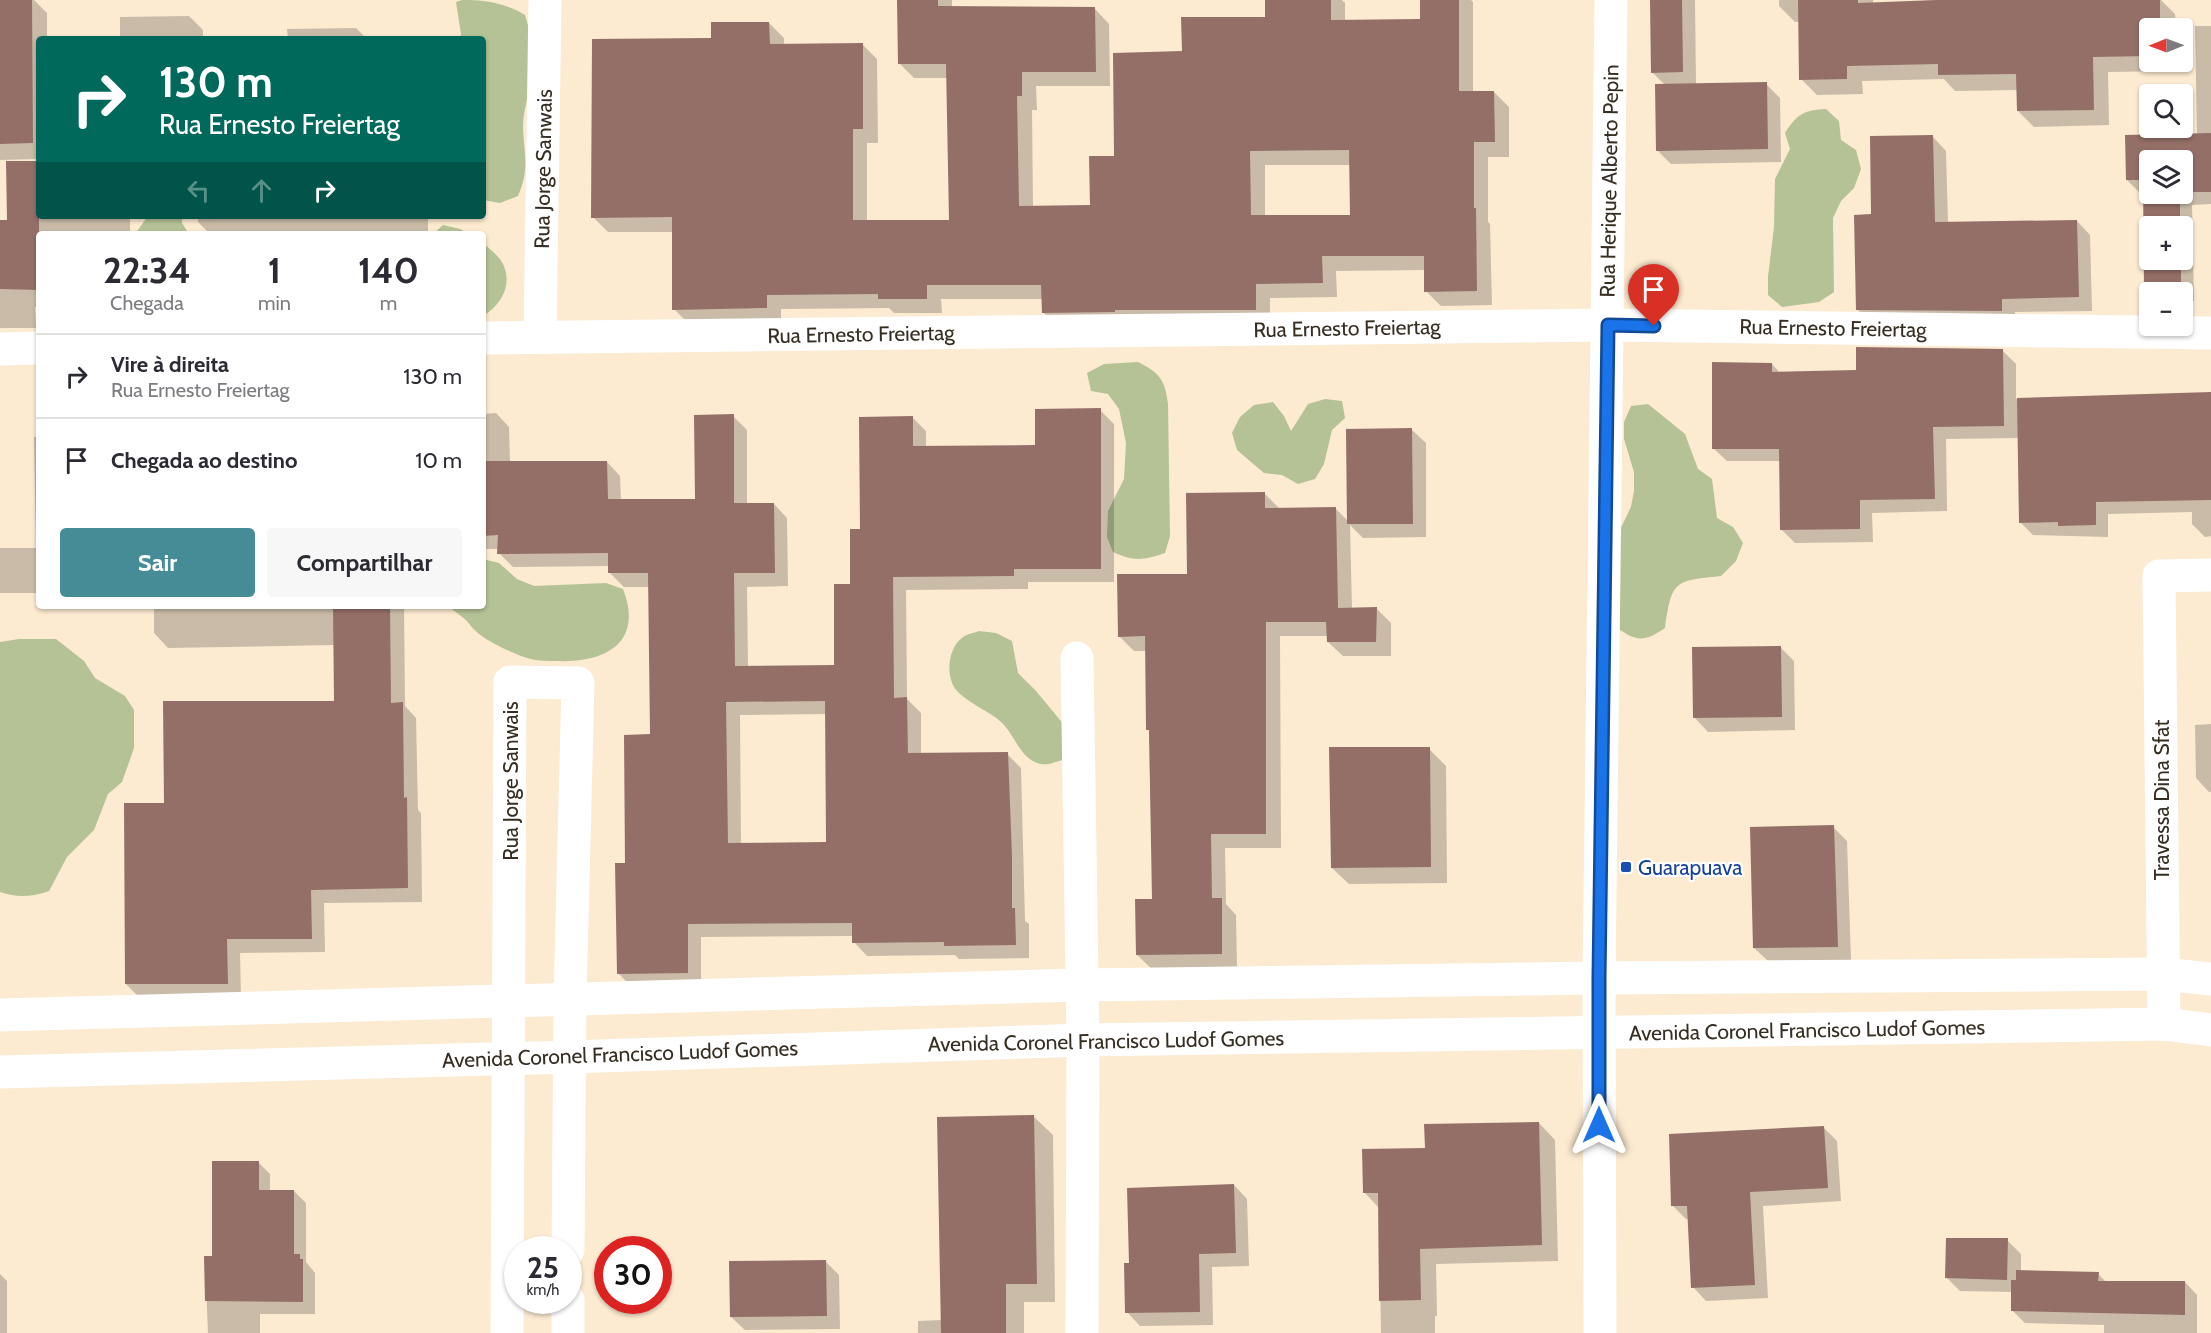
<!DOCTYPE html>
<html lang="pt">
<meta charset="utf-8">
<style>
:root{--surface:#fff;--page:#f7f7f7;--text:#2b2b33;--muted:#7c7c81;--line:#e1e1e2;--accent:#468c96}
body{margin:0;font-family:Cabin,sans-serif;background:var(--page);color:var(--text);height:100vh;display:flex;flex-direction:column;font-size:22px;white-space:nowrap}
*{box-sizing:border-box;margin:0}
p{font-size:20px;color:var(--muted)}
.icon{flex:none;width:33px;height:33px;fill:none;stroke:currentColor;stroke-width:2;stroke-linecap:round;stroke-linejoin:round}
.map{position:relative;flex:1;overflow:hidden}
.side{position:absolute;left:36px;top:231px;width:450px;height:378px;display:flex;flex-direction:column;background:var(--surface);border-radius:6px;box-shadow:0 2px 4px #0004}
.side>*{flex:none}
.top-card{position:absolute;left:36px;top:36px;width:450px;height:183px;border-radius:6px;box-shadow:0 2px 4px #0004;background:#00695c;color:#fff;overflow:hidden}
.needle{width:39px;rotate:269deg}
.controls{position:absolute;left:2139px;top:18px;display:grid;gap:12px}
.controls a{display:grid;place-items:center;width:54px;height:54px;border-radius:6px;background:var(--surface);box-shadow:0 2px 4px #0004;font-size:30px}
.speed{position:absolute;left:504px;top:1236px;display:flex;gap:12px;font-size:30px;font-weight:700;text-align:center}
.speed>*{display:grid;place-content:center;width:78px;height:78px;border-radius:50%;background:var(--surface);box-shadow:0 2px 4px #0004;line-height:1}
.speed small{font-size:15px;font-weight:400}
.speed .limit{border:9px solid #d22;background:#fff;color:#111}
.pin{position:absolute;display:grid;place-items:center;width:51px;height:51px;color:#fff;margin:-62px -26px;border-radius:50% 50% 50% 0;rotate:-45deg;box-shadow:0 0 6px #0007}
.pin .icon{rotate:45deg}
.me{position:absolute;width:66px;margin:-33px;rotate:0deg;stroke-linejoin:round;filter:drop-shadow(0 0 4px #0008)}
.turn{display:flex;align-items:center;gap:21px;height:126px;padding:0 24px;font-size:27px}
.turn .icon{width:78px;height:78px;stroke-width:2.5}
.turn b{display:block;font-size:42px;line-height:51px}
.lanes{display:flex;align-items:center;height:57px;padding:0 24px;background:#0003;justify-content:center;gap:30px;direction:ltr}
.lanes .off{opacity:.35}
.eta{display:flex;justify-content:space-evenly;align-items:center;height:102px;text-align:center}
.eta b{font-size:36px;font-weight:700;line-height:42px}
.cta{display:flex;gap:12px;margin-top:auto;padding:12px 24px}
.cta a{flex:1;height:69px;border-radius:6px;background:var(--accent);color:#fff;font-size:24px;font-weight:700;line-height:69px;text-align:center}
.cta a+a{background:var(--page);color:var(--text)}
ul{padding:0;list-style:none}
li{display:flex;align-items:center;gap:18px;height:84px;padding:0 24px;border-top:2px solid var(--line)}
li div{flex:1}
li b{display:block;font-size:22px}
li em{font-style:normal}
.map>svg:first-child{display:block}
</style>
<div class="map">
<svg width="2211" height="1333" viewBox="0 0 2211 1333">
<rect width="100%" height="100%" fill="#fcead1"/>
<g fill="#b5c295">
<path d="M462 0C486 0 505 3 525 15 531 33 533 52 532 71 531 90 523 108 523 127 524 156 530 168 518 196L500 203 483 200V39H460L461 34 456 2Z"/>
<path d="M1826 109 1839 121 1841 140 1856 150 1861 169 1854 188 1841 201 1833 218 1834 292 1819 302 1782 307 1768 295V277L1774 227 1775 179 1790 149 1785 133C1797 114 1804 110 1826 109Z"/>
<path d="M148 216H182V223L189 234H135Z"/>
<path d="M443 225 460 229 470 234H433Z"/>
<path d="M483 243C490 249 499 256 503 264 513 285 501 305 483 316Z"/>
<path d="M1138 362C1160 373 1165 380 1168 404L1170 536 1165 553C1144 560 1134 562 1113 552L1107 537 1108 511 1124 479 1126 443 1119 409 1108 394 1091 391 1087 373 1104 364Z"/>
<path d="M1325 399 1342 401 1345 418 1332 430 1324 464 1315 479 1298 484 1282 475 1264 473 1237 450 1232 433 1240 417 1254 405 1273 402 1284 416 1291 431 1308 404Z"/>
<path d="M1648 404 1685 434 1698 469 1712 479 1717 518 1733 527 1743 543 1736 561 1721 576C1674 581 1672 580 1665 628 1644 642 1638 642 1617 628L1616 538 1631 507 1634 491V472L1624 439V422L1631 406Z"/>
<path d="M483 559 499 563 517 579 534 586 606 583 623 589C644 643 605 663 557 661 546 661 534 661 524 657 510 652 491 643 479 634 474 630 470 625 466 620 460 615 454 611 448 606H483Z"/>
<path d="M979 631 996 633 1012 641 1018 673 1036 691 1065 726 1068 743 1062 760C1052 763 1045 767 1035 762 1018 754 1014 733 1000 721 987 710 970 704 958 692 945 680 947 649 962 638 966 634 974 633 979 631Z"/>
<path d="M19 639H56L84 661 95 678 125 696 134 710V748L122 782 108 794 94 830 67 857 49 891C31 897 18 898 0 892V642Z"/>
</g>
<g fill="#0003" fill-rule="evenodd">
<path d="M0 0H34L47 13V39H39V159L0 160Z"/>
<path d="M899 0H952V8L1095 9 1109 24 1110 86H1036L1037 110H1032L1033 207 1092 206 1116 157 1183 53 1267 18V0H1342L1345 3V21H1421V0H1471L1473 2V92H1494L1509 107V157H1488V222L1490 224 1492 305 1441 306 1426 291V270L1336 271 1337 297 1270 298V325L1058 327 1043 312V299H941L942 313H894L889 308 781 309V322L689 324 674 309 673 232H608L593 217 712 39 769 23 784 38V45L862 44 877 59 878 143H867V222L950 221 948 78H914L899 63ZM1265 165H1351L1352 216 1265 217Z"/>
<path d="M1651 0H1695L1696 85 1766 84 1780 98 1781 162 1671 164 1657 150 1666 86 1652 72Z"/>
<path d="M1779 0H1873V4L1938 0H2161L2175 14 2176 28H2150V62H2176V71L2108 72 2109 125 2034 127 2018 111V90L1955 91 1944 79 1862 81 1863 94 1817 95 1801 79 1800 22H1795L1779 6Z"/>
<path d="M189 16 203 30V39H120V17Z"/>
<path d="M2195 26H2211V204L2192 205 2194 301H2182V292H2150L2146 289 2144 193H2140L2127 180 2126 136 2197 135ZM2150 160H2182V194H2150ZM2150 226H2182V260H2150Z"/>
<path d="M356 28 367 39H288L287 29Z"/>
<path d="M1933 137 1946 151 1948 223 2077 221 2090 235 2092 311 2015 312V325L1871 323 1857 309 1872 216Z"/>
<path d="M39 162V216H130V234H39V307H35L36 328H0V222H9Z"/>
<path d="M198 216H428V234H210L198 222Z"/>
<path d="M2002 350 2016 364V399L2211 393V536L2205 537 2192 524V512L2108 514V537L2033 535 2020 522 2019 438 1946 439 1947 511 1872 513 1873 542 1795 543 1782 530 1780 461H1727L1713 448 1772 364 1780 373 1857 372Z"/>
<path d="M1100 410 1114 424V582H1028V589L906 590 907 699 921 713V754H1007L1021 768 1025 921 1029 924V958L959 959 955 955 867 956 854 942V936L701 937V987H632L618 973 626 865 651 736 650 587H624L610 573V566L513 567 499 553V549H483V414L496 413 509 427 510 463 607 462 620 476 621 501 697 500 733 416 747 430V505L774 504 787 518 788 586 747 587 748 668 836 666 862 530 912 417 926 431V448L1037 447ZM827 714 828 844 741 845 740 715Z"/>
<path d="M1412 430 1426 443V537L1363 538 1350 525 1352 609 1376 608 1391 623V656H1343L1328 642V636H1280L1281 848H1225L1226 904 1236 915 1237 969H1152L1137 955 1153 900 1147 651H1134L1119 636 1189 575 1264 493 1279 508H1335L1349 522Z"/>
<path d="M34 437H39V593H0V548H36Z"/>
<path d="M154 606H404L405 706 416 718 418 810 421 813 422 902 324 903 325 952 240 953 241 997 140 998 126 984 165 804 336 702 335 645 168 648 154 633Z"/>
<path d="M1780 647 1794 661 1795 730 1708 732 1695 718Z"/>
<path d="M2211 724V792H2209L2196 778 2195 725Z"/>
<path d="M1429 749 1446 766 1447 883 1349 884 1332 868Z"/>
<path d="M1833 827 1847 841 1851 960 1768 961 1754 948Z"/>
<path d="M1034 1117 1053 1135 1055 1302H1024V1333H918V1321L942 1320Z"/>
<path d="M1539 1123 1555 1140 1558 1261 1436 1264 1437 1316H1435V1333H1381L1379 1208 1364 1192 1426 1149Z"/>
<path d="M1823 1127 1837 1141 1841 1201 1763 1206 1768 1298 1706 1301 1693 1287 1689 1219H1686L1673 1206Z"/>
<path d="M258 1162 270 1174V1191H294L306 1203V1262L315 1273V1314H260V1333H208L205 1258H214Z"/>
<path d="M1234 1185 1247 1199 1249 1266 1212 1267 1213 1325 1140 1326 1127 1312Z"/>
<path d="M2007 1240 2021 1254V1272L2098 1274 2106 1282H2185L2197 1295V1333H2104V1325L2025 1323 2012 1310 2013 1292 1960 1291 1946 1277Z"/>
<path d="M825 1261 839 1275 840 1329 745 1330 731 1317Z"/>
<path d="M0 1274 7 1281V1333H0Z"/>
</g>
<g fill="#946f68" fill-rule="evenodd">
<path d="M0 0H32L33 143 0 144Z"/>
<path d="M897 0H938V6L1095 7 1096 72H1022V96H1017L1019 206 1090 205 1089 156H1114L1113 53 1182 51 1181 17H1265V0H1331V20L1420 19V0H1459V91H1494L1495 142H1474V208H1476L1477 291 1424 292V256H1322L1323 283 1256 284V310H1115V312L1042 313 1041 285H927V299H878V294L767 295V308L672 310V217L591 218 592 39 711 38V22H769L770 44 863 43V129H853V220H949L946 64H898ZM1349 150 1350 215H1251L1250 151Z"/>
<path d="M1650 0H1682L1683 72 1651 73Z"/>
<path d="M1798 0H1858V3L1937 0H2160V28H2150V56L2093 57 2094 110 2017 111 2016 74 1938 75V64L1847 66V79L1799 80Z"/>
<path d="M1767 82 1768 149 1656 151 1655 84Z"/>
<path d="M2211 133V192H2182V160H2150V194H2180V226H2150V260H2181V289H2144L2143 180H2126L2125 135Z"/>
<path d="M1933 135 1935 222 2077 220 2079 297 2002 299V311L1856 310 1854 215 1871 214 1870 136Z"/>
<path d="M6 161H39V290L0 289V220H7Z"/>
<path d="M1856 347 2003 349 2004 426 1933 427 1935 499 1860 500V529L1780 530 1779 449H1712V362L1772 363V372L1856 370Z"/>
<path d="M2211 392V500L2096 502V525L2058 526V522L2019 523 2017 398Z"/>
<path d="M1101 408V569H1014V576L893 577 894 698 907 697 908 753 1008 752 1012 856V908H1015L1016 945 944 946V942L852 943V923L688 924V973L617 974 615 863H625L624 735 650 734 648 573H608V553L497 554 498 535 483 536V461H607L608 499H695L694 415 734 414V503H774L775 573H734L735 666 834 665V584H850V529H860L859 417 913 416V446L1035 445V409ZM825 701 826 842 728 843 726 702Z"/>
<path d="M1412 428 1413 524H1347L1346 429Z"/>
<path d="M1265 492V508L1336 507 1338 608 1377 607 1376 642H1327L1326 622H1266V834H1211L1212 898H1222V954L1136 955 1135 899H1152L1149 730H1146L1145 636 1118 637 1117 574H1187L1186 493Z"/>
<path d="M333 606H390L391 703 403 702 404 798 407 797 408 888 311 890 312 939H227L228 984H125L124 803H164L163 701H334Z"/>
<path d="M1781 646 1782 717 1693 718 1692 647Z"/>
<path d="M1329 747H1430L1431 867 1331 868Z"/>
<path d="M1834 825 1838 947 1753 948 1750 827Z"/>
<path d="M1034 1115 1037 1284H1006V1333H941L937 1117Z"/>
<path d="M1539 1122 1542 1245 1420 1249 1421 1300 1379 1301 1378 1193H1363L1362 1149 1425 1148 1424 1124Z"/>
<path d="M1824 1126 1828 1188 1750 1192 1755 1285 1691 1288 1687 1206H1671L1669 1134Z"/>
<path d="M212 1161H259V1190H294V1254H300V1259H303V1302L205 1301 204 1256H212Z"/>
<path d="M1234 1184 1236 1253 1199 1254 1200 1312 1125 1313 1124 1263H1129L1127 1188Z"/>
<path d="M1946 1238H2008L2007 1280 1945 1278Z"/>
<path d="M826 1260 827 1316 730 1317 729 1261Z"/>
<path d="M2016 1270 2099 1272 2098 1281H2185V1315L2011 1311V1280H2016Z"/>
</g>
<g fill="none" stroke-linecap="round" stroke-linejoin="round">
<g stroke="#fff" stroke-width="33">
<path d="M540 337 545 0"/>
<path d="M483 338 1608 325 2211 333"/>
<path d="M0 349 39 348"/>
<path d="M1077 658 1083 1040 1082 1333"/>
<path d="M2164 1024 2159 576 2211 575"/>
<path d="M1600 1333 1599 978 1611 0"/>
</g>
<g stroke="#fff" stroke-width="33">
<path d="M0 1015 1081 985 1599 978 2163 974 2211 979"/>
<path d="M0 1072 570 1057 1083 1040 2164 1024 2211 1030"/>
<path d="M507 1333 510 682 578 683 570 1000 568 1250"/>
<path d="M568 1333V1300"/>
</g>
</g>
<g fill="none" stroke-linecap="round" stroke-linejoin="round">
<defs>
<path id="route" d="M1599 1125V978L1608 325 1654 326"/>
</defs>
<use href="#route" stroke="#114b97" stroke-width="15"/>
<use href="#route" stroke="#1a73e8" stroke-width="10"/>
</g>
<rect fill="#1a4fb4" stroke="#fff" stroke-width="2" x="1620" y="861" width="12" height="12" rx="3"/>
<g text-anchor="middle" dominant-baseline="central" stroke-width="4.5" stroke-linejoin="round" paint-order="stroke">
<g font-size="21" fill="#362e22" stroke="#fff">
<text transform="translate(543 169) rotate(-89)">Rua Jorge Sanwais</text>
<text transform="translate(1609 181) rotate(-89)">Rua Herique Alberto Pepin</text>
<text transform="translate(1347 328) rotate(-1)">Rua Ernesto Freiertag</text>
<text transform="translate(1833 328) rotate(1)">Rua Ernesto Freiertag</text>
<text transform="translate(861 334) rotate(-1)">Rua Ernesto Freiertag</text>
<text transform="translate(510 781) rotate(-90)">Rua Jorge Sanwais</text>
<text transform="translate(2161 800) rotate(-90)">Travessa Dina Sfat</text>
<text transform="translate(1807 1030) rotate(-1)">Avenida Coronel Francisco Ludof Gomes</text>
<text transform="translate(1106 1041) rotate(-1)">Avenida Coronel Francisco Ludof Gomes</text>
<text transform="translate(620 1054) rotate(-2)">Avenida Coronel Francisco Ludof Gomes</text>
</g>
<g font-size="21" fill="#164399" stroke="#fff" text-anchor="start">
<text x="1638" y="867">Guarapuava</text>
</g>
</g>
</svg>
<div class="controls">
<a><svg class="needle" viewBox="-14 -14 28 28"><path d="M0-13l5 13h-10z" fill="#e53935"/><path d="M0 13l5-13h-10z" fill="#7c7c81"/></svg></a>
<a><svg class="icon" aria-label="search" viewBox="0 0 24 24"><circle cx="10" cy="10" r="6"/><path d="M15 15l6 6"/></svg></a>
<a><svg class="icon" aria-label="layers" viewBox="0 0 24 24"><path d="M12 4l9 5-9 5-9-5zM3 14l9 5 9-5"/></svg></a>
<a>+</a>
<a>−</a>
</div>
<div class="speed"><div>25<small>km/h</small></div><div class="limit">30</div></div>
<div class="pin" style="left:1654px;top:326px;background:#d93025"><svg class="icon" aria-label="arrive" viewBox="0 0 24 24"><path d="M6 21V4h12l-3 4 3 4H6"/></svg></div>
<svg class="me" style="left:1599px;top:1125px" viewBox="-20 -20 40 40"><path d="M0-17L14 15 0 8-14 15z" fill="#1a73e8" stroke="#fff" stroke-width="4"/></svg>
<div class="top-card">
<div class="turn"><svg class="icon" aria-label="right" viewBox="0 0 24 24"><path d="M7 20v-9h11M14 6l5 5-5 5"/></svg><div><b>130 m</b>Rua Ernesto Freiertag</div></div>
<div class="lanes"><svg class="icon off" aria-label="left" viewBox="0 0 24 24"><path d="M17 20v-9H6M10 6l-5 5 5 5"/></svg><svg class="icon off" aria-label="ahead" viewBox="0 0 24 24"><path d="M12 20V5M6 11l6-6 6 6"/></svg><svg class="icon" aria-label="right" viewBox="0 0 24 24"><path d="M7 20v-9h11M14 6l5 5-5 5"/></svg></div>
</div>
<section class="side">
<div class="eta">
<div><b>22:34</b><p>Chegada</p></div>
<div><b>1</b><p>min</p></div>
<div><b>140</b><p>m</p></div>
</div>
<ul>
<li><svg class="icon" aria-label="right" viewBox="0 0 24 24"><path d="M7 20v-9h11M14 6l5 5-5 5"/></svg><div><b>Vire à direita</b><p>Rua Ernesto Freiertag</p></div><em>130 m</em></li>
<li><svg class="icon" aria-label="arrive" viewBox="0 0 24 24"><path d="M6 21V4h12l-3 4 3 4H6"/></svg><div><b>Chegada ao destino</b></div><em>10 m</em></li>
</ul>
<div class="cta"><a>Sair</a><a>Compartilhar</a></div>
</section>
</div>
